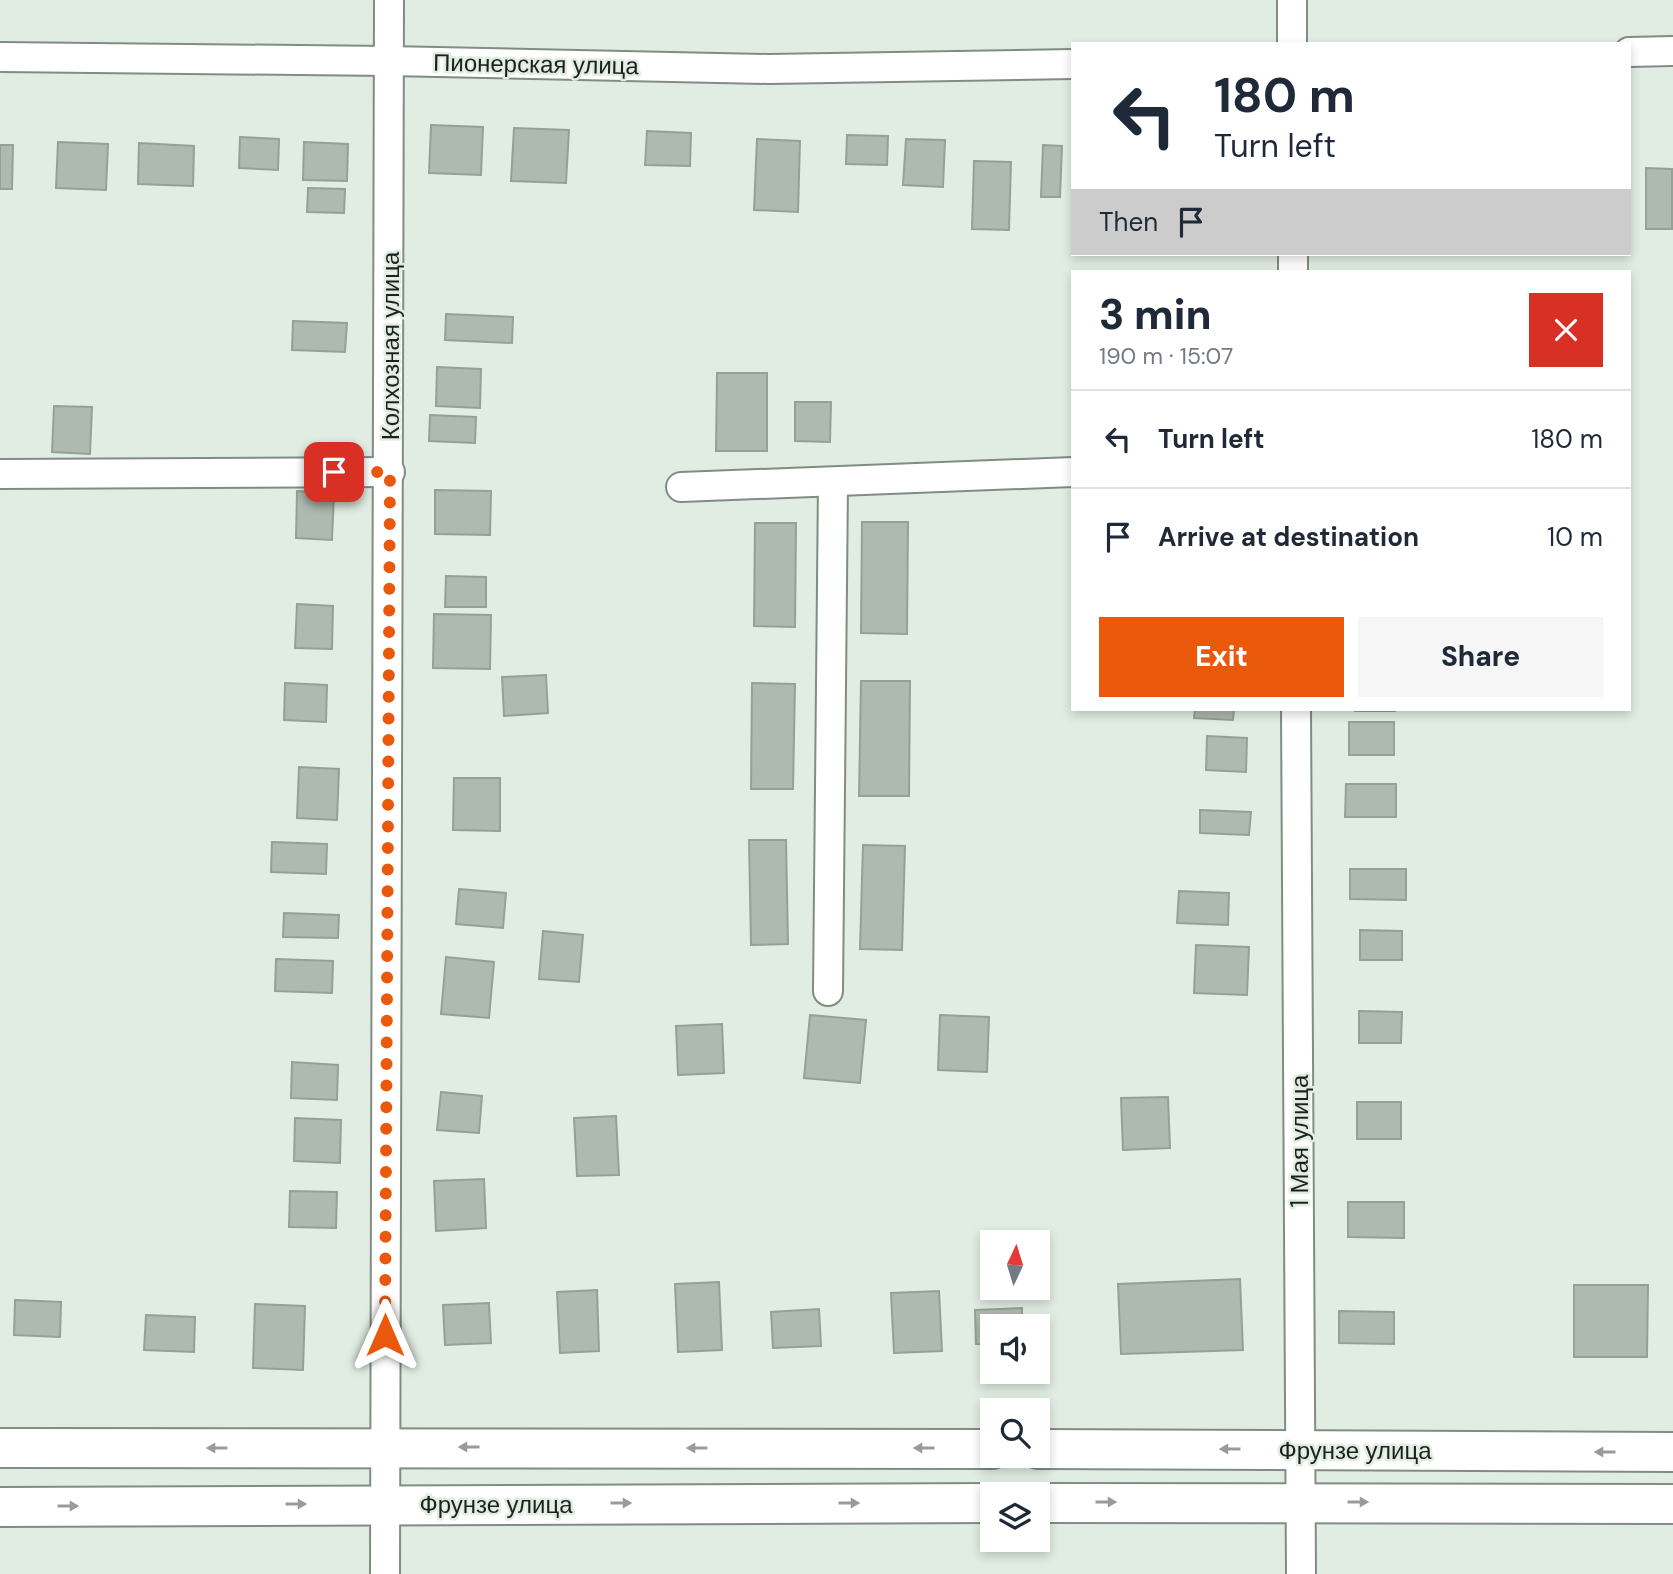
<!DOCTYPE html>
<meta charset="utf-8">
<style>
:root{--surface:#fff;--page:#f6f6f7;--text:#1f2937;--muted:#747a83;--line:#e0e1e3;--accent:#ea580c}
body{margin:0;font-family:"DM Sans",sans-serif;background:var(--page);color:var(--text);height:100vh;display:flex;flex-direction:column;font-size:26px;white-space:nowrap}
*{box-sizing:border-box;margin:0}
p{font-size:23px;color:var(--muted)}
.icon{flex:none;width:38px;height:38px;fill:none;stroke:currentColor;stroke-width:2;stroke-linecap:round;stroke-linejoin:round}
.map{position:relative;flex:1;overflow:hidden}
.sheet{position:absolute;left:1071px;top:270px;width:560px;height:441px;display:flex;flex-direction:column;background:var(--surface);border-radius:0px;box-shadow:0 4px 10px #0003}
.sheet>*{flex:none}
.guide{position:absolute;left:1071px;top:42px;width:560px;height:214px;border-radius:0px;box-shadow:0 4px 10px #0003;background:#fff;color:var(--text);overflow:hidden}
.needle{width:46px;rotate:4deg}
.fabs{position:absolute;left:980px;top:1230px;display:grid;gap:14px}
.fabs a{display:grid;place-items:center;width:70px;height:70px;border-radius:0px;background:var(--surface);box-shadow:0 4px 10px #0003;font-size:35px}
.pin{position:absolute;display:grid;place-items:center;width:60px;height:60px;color:#fff;margin:-30px;border-radius:14px;box-shadow:0 4px 10px #0006}
.me{position:absolute;width:77px;margin:-38px;rotate:0deg;stroke-linejoin:round;filter:drop-shadow(0 0 5px #0008)}
.turn{display:flex;align-items:center;gap:24px;height:147px;padding:0 28px;font-size:32px}
.turn .icon{width:91px;height:91px;stroke-width:2.5}
.turn b{display:block;font-size:49px;line-height:60px}
.then{display:flex;align-items:center;height:66px;padding:0 28px;background:#0003;gap:14px;font-size:26px}
.round{display:grid;place-items:center;flex:none;width:74px;height:74px;border-radius:0px;background:var(--page)}
.head{display:flex;align-items:center;justify-content:space-between;height:119px;padding:0 28px}
h1{font-size:42px;font-weight:800;line-height:52px}
.primary-button{display:flex;gap:14px;margin-top:auto;padding:14px 28px}
.primary-button a{flex:1;height:80px;border-radius:0px;background:var(--accent);color:#fff;font-size:28px;font-weight:800;line-height:80px;text-align:center}
.primary-button a+a{background:var(--page);color:var(--text)}
ul{padding:0;list-style:none}
li{display:flex;align-items:center;gap:21px;height:98px;padding:0 28px;border-top:2px solid var(--line)}
li div{flex:1}
li b{display:block;font-size:26px}
li em{font-style:normal}
.map>svg:first-child{display:block}
</style>
<div class="map">
<svg width="1673" height="1574" viewBox="0 0 1673 1574">
<rect width="100%" height="100%" fill="#e1ede2"/>
<g fill="#aeb9af" stroke="#95a097" stroke-width="2">
<path d="M431 125 483 127 481 175 429 173Z"/>
<path d="M514 128 569 130 566 183 511 181Z"/>
<path d="M647 131 691 133 690 166 645 165Z"/>
<path d="M847 135 888 136 887 165 846 164Z"/>
<path d="M240 137 279 139 278 170 239 168Z"/>
<path d="M757 139 800 141 798 212 754 210Z"/>
<path d="M906 139 945 140 943 187 903 185Z"/>
<path d="M58 142 108 144 106 190 56 188Z"/>
<path d="M304 142 348 144 347 181 303 180Z"/>
<path d="M139 143 194 146 193 186 138 184Z"/>
<path d="M0 145H13L12 189H0Z"/>
<path d="M1043 145 1062 146 1060 197H1041Z"/>
<path d="M974 161 1011 162 1009 230 972 229Z"/>
<path d="M1646 168 1672 169V229H1646Z"/>
<path d="M308 188 345 189 344 213 307 212Z"/>
<path d="M446 314 513 317 512 343 445 340Z"/>
<path d="M293 321 347 323 345 352 292 350Z"/>
<path d="M437 367 481 369 480 408 436 406Z"/>
<path d="M717 373H767V451H716Z"/>
<path d="M795 402H831L830 442 795 441Z"/>
<path d="M54 406 92 407 90 454 52 452Z"/>
<path d="M430 415 476 417 475 443 429 441Z"/>
<path d="M435 490 491 491 490 535 435 534Z"/>
<path d="M297 491 334 493 332 540 296 538Z"/>
<path d="M862 522H908L907 634 861 633Z"/>
<path d="M755 523H796L795 627 754 626Z"/>
<path d="M446 576 486 577V607H445Z"/>
<path d="M297 604 333 606 332 649 295 648Z"/>
<path d="M434 614 491 615 490 669 433 668Z"/>
<path d="M546 675 548 713 504 716 502 677Z"/>
<path d="M861 681H910L909 796H859Z"/>
<path d="M285 683 327 685 326 722 284 720Z"/>
<path d="M752 683 795 684 793 789H751Z"/>
<path d="M1195 709H1234L1233 720 1194 718Z"/>
<rect x="1355" y="709" width="40" height="2"/>
<rect x="1349" y="722" width="45" height="33"/>
<path d="M1207 736 1247 738 1246 772 1206 770Z"/>
<path d="M299 767 339 769 337 820 297 818Z"/>
<path d="M454 778H500V831L453 830Z"/>
<path d="M1346 784H1396V817H1345Z"/>
<path d="M1200 810 1251 812 1249 835 1200 833Z"/>
<path d="M749 840H786L788 944 751 945Z"/>
<path d="M272 842 327 844 326 874 271 872Z"/>
<path d="M863 845 905 846 902 950 860 949Z"/>
<path d="M1350 869H1406V900L1350 899Z"/>
<path d="M459 889 506 893 503 928 456 924Z"/>
<path d="M1179 891 1229 893 1228 925 1177 923Z"/>
<path d="M284 913 339 915 338 938 283 937Z"/>
<path d="M1360 930 1402 931V960H1360Z"/>
<path d="M543 931 583 935 579 982 539 979Z"/>
<path d="M1196 945 1249 947 1247 995 1194 993Z"/>
<path d="M446 957 494 962 489 1018 441 1014Z"/>
<path d="M276 959 333 961 332 993 275 991Z"/>
<path d="M1359 1011 1402 1012 1401 1043H1359Z"/>
<path d="M810 1015 866 1020 860 1083 804 1078Z"/>
<path d="M940 1015 989 1017 987 1072 938 1070Z"/>
<path d="M722 1024 724 1073 678 1075 676 1026Z"/>
<path d="M292 1062 338 1065 337 1100 291 1098Z"/>
<path d="M441 1092 482 1096 479 1133 437 1130Z"/>
<path d="M1168 1097 1170 1148 1123 1150 1121 1098Z"/>
<rect x="1357" y="1102" width="44" height="37"/>
<path d="M616 1116 619 1175 577 1176 574 1118Z"/>
<path d="M295 1118 341 1120 340 1163 294 1161Z"/>
<path d="M484 1179 486 1228 436 1231 434 1181Z"/>
<path d="M290 1191 337 1192 336 1228 289 1227Z"/>
<path d="M1348 1202H1404V1238L1348 1237Z"/>
<path d="M1240 1279 1243 1350 1121 1354 1118 1284Z"/>
<path d="M719 1282 722 1350 678 1352 675 1284Z"/>
<path d="M1574 1285H1648L1647 1357H1574Z"/>
<path d="M597 1290 599 1351 560 1353 557 1292Z"/>
<path d="M939 1291 942 1351 894 1353 891 1293Z"/>
<path d="M15 1300 61 1302 60 1337 14 1335Z"/>
<path d="M489 1303 491 1343 445 1345 443 1305Z"/>
<path d="M255 1304 305 1306 303 1370 253 1368Z"/>
<path d="M1022 1308V1326H992V1344H976L975 1310Z"/>
<path d="M819 1309 821 1346 773 1348 771 1312Z"/>
<path d="M1339 1311 1394 1312V1344L1339 1343Z"/>
<path d="M146 1315 195 1317 194 1352 144 1350Z"/>
</g>
<g fill="none" stroke-linecap="round" stroke-linejoin="round">
<defs>
<g id="street">
<path d="M1292 44V0"/>
<path d="M1629 52 1673 51"/>
<path d="M0 57 389 61 769 69 1073 64"/>
<path d="M1293 254V271"/>
<path d="M0 474 390 472"/>
<path d="M681 487 1073 472"/>
<path d="M1296 709 1301 1574"/>
<path d="M828 991 833 482"/>
<path d="M385 1574 389 0"/>
</g>
<g id="primary">
<path d="M0 1448 992 1449"/>
<path d="M1038 1449 1673 1452"/>
<path d="M1038 1503 1673 1504"/>
<path d="M0 1507 992 1503"/>
</g>
</defs>
<use href="#street" stroke="#818c83" stroke-width="32"/>
<use href="#primary" stroke="#818c83" stroke-width="42"/>
<use href="#street" stroke="#fff" stroke-width="28"/>
<use href="#primary" stroke="#fff" stroke-width="38"/>
</g>
<defs><path id="oneway-solid" d="M-6-.8H1V-3.2L6.5 0L1 3.2V.8H-6Z" transform="scale(1.75)"/></defs>
<g fill="#999b99">
<use href="#oneway-solid" transform="translate(469 1447) rotate(-180)"/>
<use href="#oneway-solid" transform="translate(217 1448) rotate(180)"/>
<use href="#oneway-solid" transform="translate(697 1448) rotate(-180)"/>
<use href="#oneway-solid" transform="translate(924 1448) rotate(-180)"/>
<use href="#oneway-solid" transform="translate(1230 1449) rotate(-180)"/>
<use href="#oneway-solid" transform="translate(1605 1452) rotate(-180)"/>
<use href="#oneway-solid" transform="translate(1106 1502)"/>
<use href="#oneway-solid" transform="translate(1358 1502)"/>
<use href="#oneway-solid" transform="translate(621 1503)"/>
<use href="#oneway-solid" transform="translate(849 1503)"/>
<use href="#oneway-solid" transform="translate(296 1504)"/>
<use href="#oneway-solid" transform="translate(68 1506)"/>
</g>
<g fill="none" stroke-linecap="round" stroke-linejoin="round">
<path stroke="#ea580c" stroke-width="12" stroke-dasharray="0 21.6" d="M334 472H390L385 1335"/>
</g>
<g text-anchor="middle" dominant-baseline="central" stroke-width="5" stroke-linejoin="round" paint-order="stroke">
<g font-size="24" fill="#1d211d" stroke="#e1ede2">
<text transform="translate(536 64) rotate(1)">Пионерская улица</text>
<text transform="translate(390 346) rotate(-90)">Колхозная улица</text>
<text transform="translate(1299 1141) rotate(-90)">1 Мая улица</text>
<text x="1355" y="1450">Фрунзе улица</text>
<text x="496" y="1504">Фрунзе улица</text>
</g>
</g>
</svg>
<div class="fabs">
<a><svg class="needle" viewBox="-14 -14 28 28"><path d="M0-13l5 13h-10z" fill="#e53935"/><path d="M0 13l5-13h-10z" fill="#747a83"/></svg></a>
<a><svg class="icon" aria-label="sound" viewBox="0 0 24 24"><path d="M4 9h4l5-4v14l-5-4H4zM17 9q2 3 0 6"/></svg></a>
<a><svg class="icon" aria-label="search" viewBox="0 0 24 24"><circle cx="10" cy="10" r="6"/><path d="M15 15l6 6"/></svg></a>
<a><svg class="icon" aria-label="layers" viewBox="0 0 24 24"><path d="M12 4l9 5-9 5-9-5zM3 14l9 5 9-5"/></svg></a>
</div>
<div class="pin" style="left:334px;top:472px;background:#d93025"><svg class="icon" aria-label="arrive" viewBox="0 0 24 24"><path d="M6 21V4h12l-3 4 3 4H6"/></svg></div>
<svg class="me" style="left:385px;top:1335px" viewBox="-20 -20 40 40"><path d="M0-17L14 15 0 8-14 15z" fill="#ea580c" stroke="#fff" stroke-width="4"/></svg>
<div class="guide">
<div class="turn"><svg class="icon" aria-label="left" viewBox="0 0 24 24"><path d="M17 20v-9H6M10 6l-5 5 5 5"/></svg><div><b>180 m</b>Turn left</div></div>
<div class="then">Then<svg class="icon" aria-label="arrive" viewBox="0 0 24 24"><path d="M6 21V4h12l-3 4 3 4H6"/></svg></div>
</div>
<section class="sheet">
<div class="head"><div><h1>3 min</h1><p>190 m · 15:07</p></div><a class="round" style="background:#d93025;color:#fff"><svg class="icon" aria-label="close" viewBox="0 0 24 24"><path d="M6 6l12 12M18 6L6 18"/></svg></a></div>
<ul>
<li><svg class="icon" aria-label="left" viewBox="0 0 24 24"><path d="M17 20v-9H6M10 6l-5 5 5 5"/></svg><div><b>Turn left</b></div><em>180 m</em></li>
<li><svg class="icon" aria-label="arrive" viewBox="0 0 24 24"><path d="M6 21V4h12l-3 4 3 4H6"/></svg><div><b>Arrive at destination</b></div><em>10 m</em></li>
</ul>
<div class="primary-button"><a>Exit</a><a>Share</a></div>
</section>
</div>
